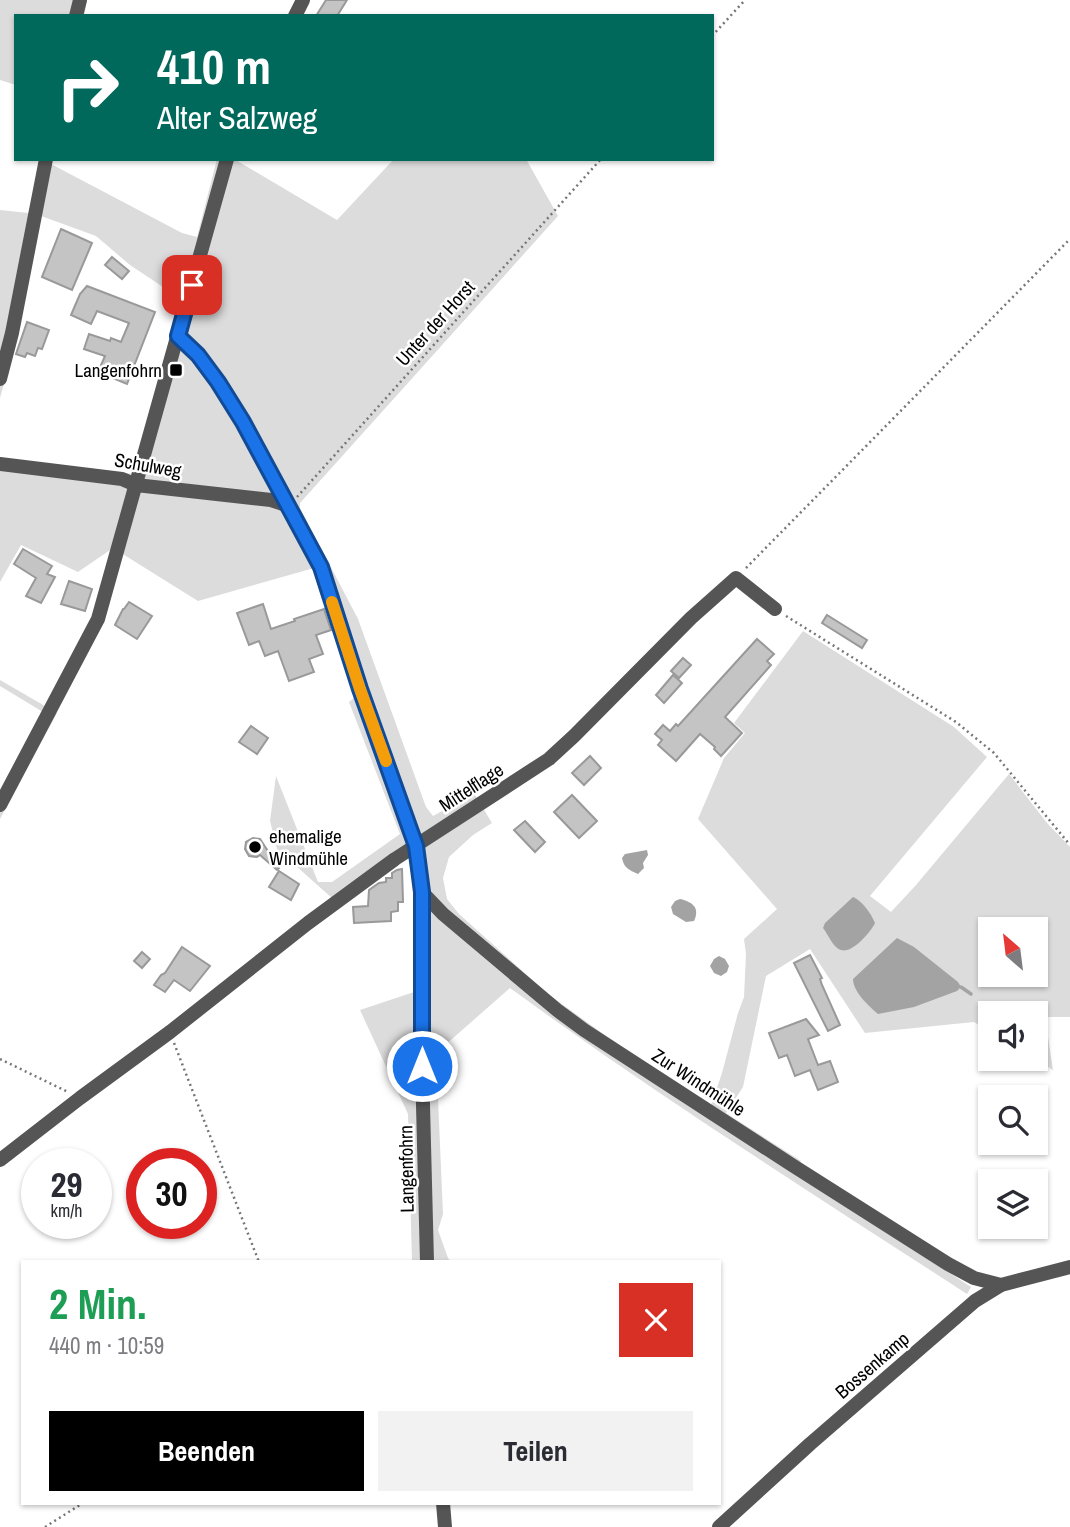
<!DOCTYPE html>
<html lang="de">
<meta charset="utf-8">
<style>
:root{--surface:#fff;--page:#f2f2f3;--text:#2b2b33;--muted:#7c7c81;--accent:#000}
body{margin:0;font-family:"Archivo Narrow",sans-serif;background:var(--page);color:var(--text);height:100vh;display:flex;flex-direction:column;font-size:26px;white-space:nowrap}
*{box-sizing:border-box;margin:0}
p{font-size:23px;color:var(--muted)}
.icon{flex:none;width:38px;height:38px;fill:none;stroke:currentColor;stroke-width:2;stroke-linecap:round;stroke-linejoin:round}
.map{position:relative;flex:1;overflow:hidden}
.drawer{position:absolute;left:21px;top:1260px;width:700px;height:245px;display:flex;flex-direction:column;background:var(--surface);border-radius:0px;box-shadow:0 2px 5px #0004}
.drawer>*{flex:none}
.guide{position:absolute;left:14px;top:14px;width:700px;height:147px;border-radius:0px;box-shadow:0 2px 5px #0004;background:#00695c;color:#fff;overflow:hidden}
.needle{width:46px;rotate:332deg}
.fabs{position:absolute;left:978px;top:917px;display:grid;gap:14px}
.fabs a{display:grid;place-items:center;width:70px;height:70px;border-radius:0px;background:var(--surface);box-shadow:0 2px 5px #0004;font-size:35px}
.speed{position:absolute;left:21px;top:1148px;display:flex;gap:14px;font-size:35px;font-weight:700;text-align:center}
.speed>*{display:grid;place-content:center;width:91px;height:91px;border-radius:50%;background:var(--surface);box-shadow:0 2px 5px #0004;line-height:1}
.speed small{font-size:18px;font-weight:400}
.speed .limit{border:10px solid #d22;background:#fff;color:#111}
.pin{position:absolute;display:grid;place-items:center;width:60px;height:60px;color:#fff;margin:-30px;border-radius:14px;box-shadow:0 4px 10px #0006}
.me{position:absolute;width:77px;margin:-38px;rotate:0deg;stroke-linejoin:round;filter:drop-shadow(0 0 5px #0008)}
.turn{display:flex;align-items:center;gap:24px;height:147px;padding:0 28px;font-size:32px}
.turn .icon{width:91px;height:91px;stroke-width:2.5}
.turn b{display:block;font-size:49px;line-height:60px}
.round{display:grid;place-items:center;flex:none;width:74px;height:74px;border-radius:0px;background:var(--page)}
.head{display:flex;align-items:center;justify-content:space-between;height:119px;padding:0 28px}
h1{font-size:42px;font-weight:700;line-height:52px;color:#1e9e55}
.cta{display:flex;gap:14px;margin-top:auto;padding:14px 28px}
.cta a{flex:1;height:80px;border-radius:0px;background:var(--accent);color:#fff;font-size:28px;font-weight:700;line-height:80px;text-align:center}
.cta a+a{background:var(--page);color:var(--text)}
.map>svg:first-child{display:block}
</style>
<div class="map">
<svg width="1070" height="1527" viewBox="0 0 1070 1527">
<rect width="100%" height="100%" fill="#fff"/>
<g fill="#dcdcdc" fill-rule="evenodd">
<path d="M0 0H87L84 16H16V85L0 80Z"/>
<path d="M217 159H234L337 220 394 159H526L558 216 300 503V508L358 619 426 807 433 816 474 793 492 823 473 835 449 857 443 878 447 899 459 914 548 994 620 1046 711 1105 722 1073 738 1013 744 997 746 954 744 939 777 909 698 819 724 758 745 733 734 723 803 631 954 727 987 757 870 896 891 912 916 885 1009 774 1047 823 1070 847V1017H1045L1053 1070 1035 1059 1036 1013H990V1032L974 1022 865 1033 810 949 766 976 743 1087 726 1113 801 1161 793 1170 971 1287 967 1294C813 1194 658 1096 510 988L436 1053 443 1214 438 1230 448 1258 451 1262H412L408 1114 360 1010 414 992V865L410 846 333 899 277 849 270 821 276 776 318 882H332L400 834 349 702 356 696 314 568 198 601 113 548 78 572 21 545 0 582V459L135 474 181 299 130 265 96 236 41 216 18 334 0 398V210L28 213 51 164 182 233 197 237ZM990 929H1036V975H990Z"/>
<path d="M0 680 57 713 0 819V790L43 712 0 686Z"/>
</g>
<g fill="#a3a3a3">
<path d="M647 850 648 855 643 863 644 868 638 874C629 870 624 868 622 858L625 854Z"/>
<path d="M853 897C862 901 871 913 875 923 871 932 852 954 841 950 833 948 828 934 823 928L825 923Z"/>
<path d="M680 899C693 902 700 908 694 921L686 922 673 914 671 907 675 901Z"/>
<path d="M897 938 914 947 958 982 961 987 957 991 914 1007 878 1014C869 1006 853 992 853 979Z"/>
<path d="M719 956 725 959 729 966 727 972 721 976 714 973 710 966 714 959Z"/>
</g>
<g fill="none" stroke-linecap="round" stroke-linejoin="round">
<path stroke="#a3a3a3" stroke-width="3.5" d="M961 987 971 994"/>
</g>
<g fill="#c4c4c4" stroke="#999" stroke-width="2">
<path d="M326 0H347L337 16H316Z"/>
<path d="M61 229 92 243 72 290 42 277Z"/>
<path d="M112 257 129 271 122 279 105 265Z"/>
<path d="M87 286 155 312 127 384 98 372 105 356 84 349 89 334 110 341 111 338 121 342 129 323 97 311 91 324 71 315 80 294Z"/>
<path d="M27 322 49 330 42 349 38 348 35 356 27 353 25 357 16 354Z"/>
<path d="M23 549 52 566 47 574 55 577 41 603 26 596 36 578 14 564Z"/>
<path d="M69 581 92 589 85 611 61 604Z"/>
<path d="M129 602 152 616 137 639 115 625 123 609H124Z"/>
<path d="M263 604 271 629 295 621 294 619 324 609 331 630 316 635 323 654 309 659 314 672 289 681 278 651 265 656 259 641 249 645 237 613Z"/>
<path d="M827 615 867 640 862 648 822 623Z"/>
<path d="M757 639 774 654 767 661 771 665 725 717 742 733 721 756 714 749 715 747 700 734 676 761 658 745 662 740 655 734 663 725 670 731 676 724 678 726Z"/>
<path d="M683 658 691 665 679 678 671 671Z"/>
<path d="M673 675 682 683 664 703 656 695Z"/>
<path d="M251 726 268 738 257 754 239 742Z"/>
<path d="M590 756 601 768 584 785 572 773Z"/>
<path d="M572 795 597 821 579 838 554 812Z"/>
<path d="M525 821 545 842 535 852 514 830Z"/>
<path d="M253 838 260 839 279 868 277 870 260 855 257 857 249 856 245 849 246 842Z"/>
<path d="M402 869 403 902H398V911L391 912V921L354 923 353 907 368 906 369 890 379 883 386 882V878H392V873L397 870Z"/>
<path d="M279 871 299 884 291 900 269 887Z"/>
<path d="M182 947 210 966 190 991 174 980 165 992 154 985 161 975 165 973Z"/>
<path d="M142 952 150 959 142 968 134 961Z"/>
<path d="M810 955 822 978 820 979 822 985 840 1025 828 1031 794 963Z"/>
<path d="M806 1019 819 1035 808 1039 818 1065 830 1061 838 1082 818 1090 810 1070 795 1076 787 1055 779 1058 769 1033Z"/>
</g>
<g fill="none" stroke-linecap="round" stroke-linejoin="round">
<g stroke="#777" stroke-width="2.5" stroke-dasharray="2 3.5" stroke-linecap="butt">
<path d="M712 36 745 0"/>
<path d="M297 497 601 159"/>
<path d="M746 568 1070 239"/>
<path d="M786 616 956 722 994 753 1070 845"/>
<path d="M174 1043 259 1262"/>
<path d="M0 1059 68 1092"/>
<path d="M45 1527 83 1503"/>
</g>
<g stroke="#555" stroke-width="14">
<path d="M76 16 80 0"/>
<path d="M295 16 303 0"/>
<path d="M178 336 198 355 218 381 243 422 321 567 360 689 416 846 422 892V1066L427 1262"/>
<path d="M0 379 12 333 46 159"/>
<path d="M0 464 122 479 136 485 271 500 289 506"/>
<path d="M0 805 98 619 227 159"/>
<path d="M422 892 443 914 557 1010 584 1030 792 1165 948 1264 974 1278 1001 1285"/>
<path d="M0 1160 80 1098 170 1032 308 923 395 859 549 759 574 736 691 618 736 578 775 609"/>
<path d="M443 1503 445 1527"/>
<path d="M719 1527 810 1444 975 1301 1001 1285 1070 1267"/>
</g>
</g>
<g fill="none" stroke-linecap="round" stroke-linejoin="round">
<defs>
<path id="route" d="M192 285 178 336 198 355 218 382 243 422 321 567 360 689 416 846 422 892V1066"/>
</defs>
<use href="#route" stroke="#114b97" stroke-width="18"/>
<use href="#route" stroke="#1a73e8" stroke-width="12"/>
<path stroke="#f59e0b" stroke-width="12" d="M332 602 360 689 386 761"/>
</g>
<g fill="#000" stroke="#fff" stroke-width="2.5">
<rect x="169" y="363" width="14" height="14" rx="3.5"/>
<circle cx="255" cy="847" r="7"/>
</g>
<g text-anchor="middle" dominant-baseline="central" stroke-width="5" stroke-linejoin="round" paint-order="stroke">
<g font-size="19" fill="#000" stroke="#fff">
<text transform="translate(435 323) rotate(-48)">Unter der Horst</text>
<text transform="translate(148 465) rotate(10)">Schulweg</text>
<text transform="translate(471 787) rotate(-33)">Mittelflage</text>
<text transform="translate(699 1082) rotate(33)">Zur Windmühle</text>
<text transform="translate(406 1169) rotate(-91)">Langenfohrn</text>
<text transform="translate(872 1365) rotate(-41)">Bossenkamp</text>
</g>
<g font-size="19" fill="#000" stroke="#fff" text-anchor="end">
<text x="162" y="370">Langenfohrn</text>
<text x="269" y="836" text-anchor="start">ehemalige<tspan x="269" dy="22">Windmühle</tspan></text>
</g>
</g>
</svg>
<div class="fabs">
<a><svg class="needle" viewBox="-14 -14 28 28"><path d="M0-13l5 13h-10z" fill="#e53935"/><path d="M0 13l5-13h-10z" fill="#7c7c81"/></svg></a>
<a><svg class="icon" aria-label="sound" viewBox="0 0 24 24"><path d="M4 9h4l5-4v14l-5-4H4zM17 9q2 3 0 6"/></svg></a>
<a><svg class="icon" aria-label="search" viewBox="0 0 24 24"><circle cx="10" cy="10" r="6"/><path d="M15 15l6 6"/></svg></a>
<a><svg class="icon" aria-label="layers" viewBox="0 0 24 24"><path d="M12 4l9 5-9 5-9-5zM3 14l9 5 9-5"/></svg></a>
</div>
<div class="speed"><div>29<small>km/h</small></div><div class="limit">30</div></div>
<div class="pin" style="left:192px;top:285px;background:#d93025"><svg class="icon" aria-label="arrive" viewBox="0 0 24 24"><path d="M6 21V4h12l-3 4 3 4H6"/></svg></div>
<svg class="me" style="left:422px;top:1066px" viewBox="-20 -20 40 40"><circle r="17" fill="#1a73e8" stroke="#fff" stroke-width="3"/><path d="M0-11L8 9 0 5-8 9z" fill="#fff"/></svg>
<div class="guide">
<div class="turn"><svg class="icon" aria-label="right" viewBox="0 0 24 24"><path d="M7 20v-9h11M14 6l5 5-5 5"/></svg><div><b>410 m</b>Alter Salzweg</div></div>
</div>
<section class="drawer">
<div class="head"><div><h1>2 Min.</h1><p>440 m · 10:59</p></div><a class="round" style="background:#d93025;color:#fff"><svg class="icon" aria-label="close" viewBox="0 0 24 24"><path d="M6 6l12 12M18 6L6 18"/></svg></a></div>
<div class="cta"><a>Beenden</a><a>Teilen</a></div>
</section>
</div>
